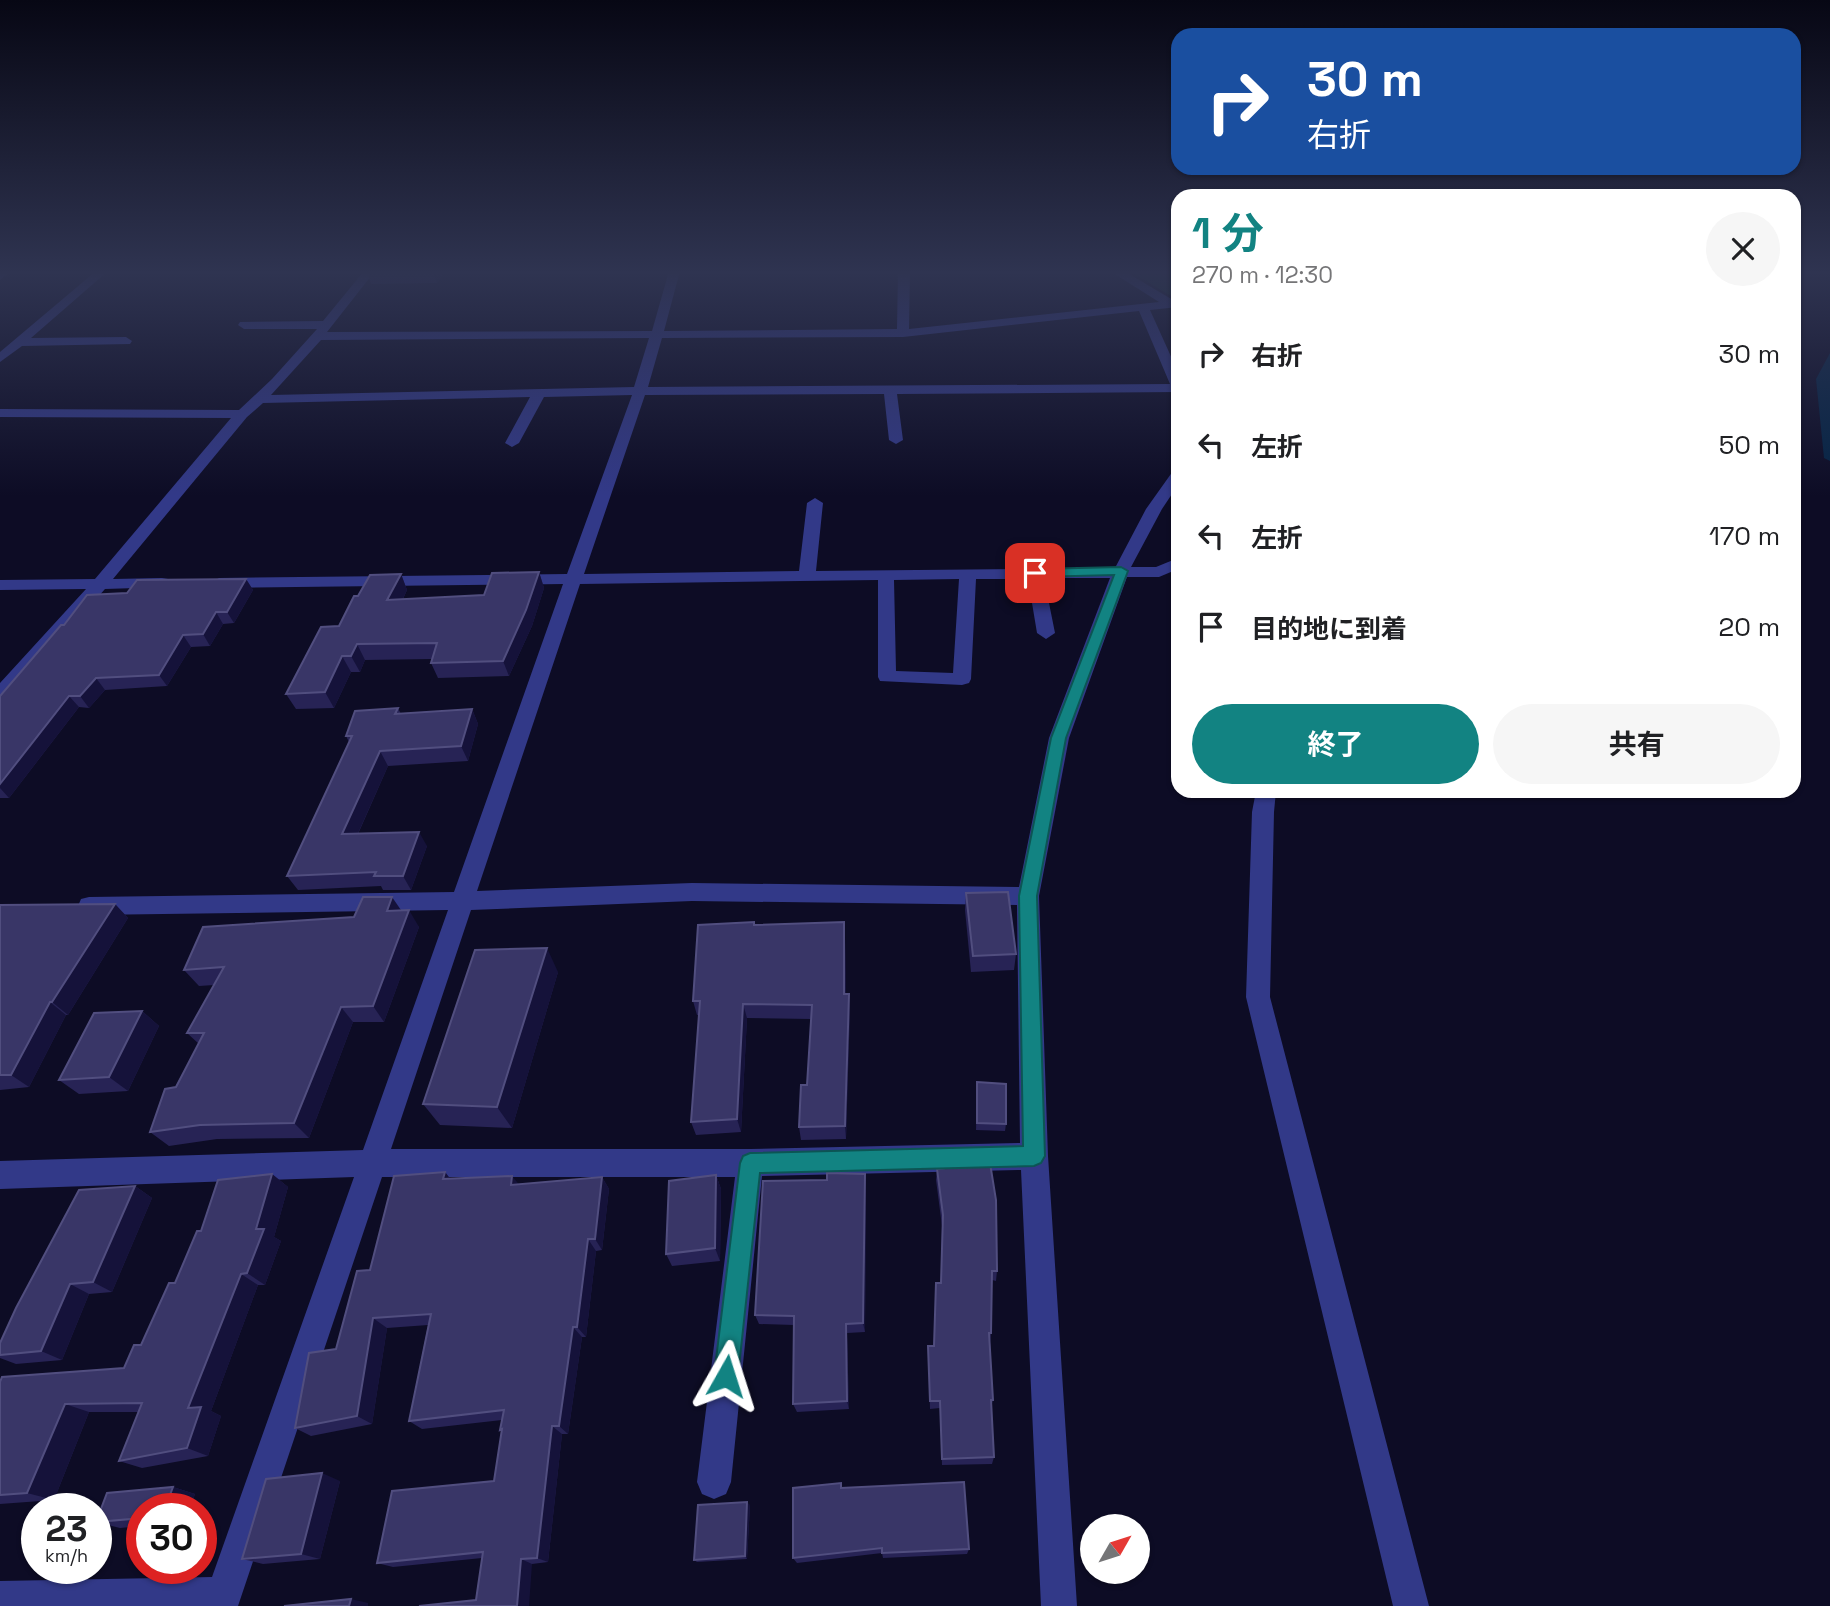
<!DOCTYPE html>
<html lang="ja">
<meta charset="utf-8">
<style>
:root{--surface:#fff;--page:#f6f6f6;--text:#202124;--muted:#757577;--accent:#128382}
body{margin:0;font-family:"Space Grotesk","Noto Sans JP",sans-serif;background:var(--page);color:var(--text);height:100vh;display:flex;flex-direction:column;font-size:26px;white-space:nowrap}
*{box-sizing:border-box;margin:0}
p{font-size:23px;color:var(--muted)}
.icon{flex:none;width:38px;height:38px;fill:none;stroke:currentColor;stroke-width:2;stroke-linecap:round;stroke-linejoin:round}
.map{position:relative;flex:1;overflow:hidden}
.sheet{position:absolute;left:1171px;top:189px;width:630px;height:609px;display:flex;flex-direction:column;background:var(--surface);border-radius:21px;box-shadow:0 2px 5px #0004}
.sheet>*{flex:none}
.hud{position:absolute;left:1171px;top:28px;width:630px;height:147px;border-radius:21px;box-shadow:0 2px 5px #0004;background:#1a4fa0;color:#fff;overflow:hidden}
.needle{width:46px;rotate:51deg}
.tools{position:absolute;left:1080px;top:1514px;display:grid;gap:14px}
.tools a{display:grid;place-items:center;width:70px;height:70px;border-radius:50%;background:var(--surface);box-shadow:0 2px 5px #0004;font-size:35px}
.speed{position:absolute;left:21px;top:1493px;display:flex;gap:14px;font-size:35px;font-weight:700;text-align:center}
.speed>*{display:grid;place-content:center;width:91px;height:91px;border-radius:50%;background:var(--surface);box-shadow:0 2px 5px #0004;line-height:1}
.speed small{font-size:18px;font-weight:400}
.speed .limit{border:10px solid #d22;background:#fff;color:#111}
.pin{position:absolute;display:grid;place-items:center;width:60px;height:60px;color:#fff;margin:-30px;border-radius:14px;box-shadow:0 4px 10px #0006}
.me{position:absolute;width:77px;margin:-38px;rotate:6deg;stroke-linejoin:round;filter:drop-shadow(0 0 5px #0008)}
.turn{display:flex;align-items:center;gap:24px;height:147px;padding:0 21px;font-size:32px}
.turn .icon{width:91px;height:91px;stroke-width:2.5}
.turn b{display:block;font-size:49px;line-height:60px}
.round{display:grid;place-items:center;flex:none;width:74px;height:74px;border-radius:37px;background:var(--page)}
.summary{display:flex;align-items:center;justify-content:space-between;height:119px;padding:0 21px}
h1{font-size:42px;font-weight:700;line-height:52px;color:var(--accent)}
.primary-button{display:flex;gap:14px;margin-top:auto;padding:14px 21px}
.primary-button a{flex:1;height:80px;border-radius:42px;background:var(--accent);color:#fff;font-size:28px;font-weight:700;line-height:80px;text-align:center}
.primary-button a+a{background:var(--page);color:var(--text)}
ul{padding:0;list-style:none}
li{display:flex;align-items:center;gap:21px;height:91px;padding:0 21px}
li div{flex:1}
li b{display:block;font-size:26px}
li em{font-style:normal}
.map>svg:first-child{display:block}
</style>
<div class="map">
<svg width="1830" height="1606" viewBox="0 0 1830 1606">
<rect width="100%" height="100%" fill="#0d0c25"/>
<path fill="#0e2f2a" d="M1129 271H1178V297H1173Z"/>
<path fill="#042445" d="M1830 353V461L1824 458 1816 379Z"/>
<g fill="none" stroke-linecap="round" stroke-linejoin="round">
<g fill="#323988" fill-rule="evenodd">
<path d="M0 271H11L0 280Z"/>
<path d="M96 271H108L31 338 126 337 132 341 130 344 22 346 0 362V352Z"/>
<path d="M364 271H375L327 332 652 331 669 271H680L664 331 897 329 898 271H910L909 329 1159 302 1110 271H1124L1173 300H1178V307L1150 310 1178 372V392L897 394 903 440 896 444 889 440 884 394 645 395 584 574 799 571 807 503 815 498 823 503 816 571 1115 568 1146 509 1173 471 1178 470V485L1162 509 1131 567H1156L1178 558V569L1159 577H1127L1069 738 1039 896 1048 1156 1077 1606H1041L1021 1170 762 1176 731 1482 726 1494 714 1499 702 1494 697 1482 735 1177H382L238 1606H0V1581L212 1577 354 1177 0 1189V1161L363 1150 448 910 89 915 81 913 78 906 81 899 89 897 454 892 563 584 219 588 211 583 219 578 567 574 632 395 544 397 519 443 512 447 505 443 530 397 263 403 247 417 113 579 162 578 168 579 170 583 168 587 105 589 7 700 0 701V683L86 589 0 590V580L95 579 231 418 0 417V409L239 410 272 379 317 329H244L238 325 240 322 323 321ZM1139 311 1170 384 648 387 662 338 903 337ZM649 338 634 387 271 395 321 340ZM1044 578H1110L1049 738 1019 887 692 883 477 891 580 584 878 580V677L880 681 962 685 969 683 971 679 976 579H1028L1037 633 1046 639 1055 633ZM959 579 953 673 896 671 894 580ZM692 901 1017 905 1020 1143 750 1149H391L471 910Z"/>
<path d="M1256 791H1276L1274 812 1270 997 1429 1606H1393L1246 997 1252 812Z"/>
</g>
</g>
<g fill="#272355">
<path d="M367 271H445L437 283 371 284Z"/>
<path d="M539 572 544 588 532 626 509 676 438 678 431 663 432 659 365 660 360 672H351L334 708 296 709 286 694 339 626 358 596 401 574 407 590 403 599 484 595Z"/>
<path d="M246 579 253 590 234 623 223 624 210 646 191 647 167 686 105 690 89 708 79 707 9 798H0V696L64 625 127 593Z"/>
<path d="M398 708 401 714 472 709 478 724 468 761 388 766 358 834 427 846 411 890H383L381 886 298 890 287 876 349 742 346 736Z"/>
<path d="M966 893 1016 954 1014 970 971 972 965 910Z"/>
<path d="M115 904 128 918 68 1015H66L29 1087 0 1090V905Z"/>
<path d="M401 911 419 927 384 1022H353L309 1138 217 1139 169 1146 150 1132 199 1044 187 1033 214 985 199 986 184 970 354 917Z"/>
<path d="M844 922 845 937 846 994 850 1008 846 1139 801 1140 799 1127 807 1085 811 1019 747 1018 741 1132 696 1135 691 1122 699 1015H697L693 1001 755 925Z"/>
<path d="M558 972 512 1128 440 1125 423 1104Z"/>
<path d="M142 1011 159 1026 128 1091 79 1094 59 1080Z"/>
<path d="M977 1082 1006 1124 1005 1131 976 1130Z"/>
<path d="M937 1169 997 1271 996 1281 992 1280 991 1333 990 1342 993 1400 991 1407 994 1457 992 1464 942 1465 940 1408 930 1409 928 1346H934L941 1283 942 1226 936 1180Z"/>
<path d="M445 1172 450 1179 519 1184 602 1177 609 1189 602 1250 596 1251 586 1337H582L568 1434H562L548 1562 532 1564 476 1600 482 1558 393 1567 377 1563 494 1481 502 1431 500 1430 502 1420 422 1429 409 1421 428 1325 387 1328 372 1424 311 1436 295 1428 336 1349 370 1270Z"/>
<path d="M272 1174 288 1187 274 1237 281 1241 265 1285H258L211 1411 221 1416 208 1456 142 1468 119 1461 138 1412H89L54 1500 0 1504V1382L124 1368 141 1345 175 1283 201 1231Z"/>
<path d="M865 1174 866 1186 865 1332 847 1333 849 1409 797 1412 793 1404 794 1325 759 1324 755 1315 827 1180Z"/>
<path d="M716 1175 721 1189 720 1261 672 1266 666 1254Z"/>
<path d="M135 1186 152 1198 112 1292 89 1294 62 1360 16 1364 0 1358V1343Z"/>
<path d="M340 1481 320 1559 263 1564 242 1559Z"/>
<path d="M173 1487 195 1494 190 1508H142V1526L120 1528 96 1522 107 1493Z"/>
<path d="M842 1488 969 1549 967 1554 883 1558 882 1553 797 1563 793 1558Z"/>
<path d="M750 1505 747 1559 697 1562 694 1560Z"/>
</g>
<g fill="#15123a">
<path d="M433 271H445L437 283Z"/>
<path d="M539 572 544 588 532 626 509 676 503 661Z"/>
<path d="M401 574 407 590 395 615 387 600Z"/>
<path d="M246 579 253 590 234 623 227 612Z"/>
<path d="M216 612 223 624 210 646 203 634Z"/>
<path d="M183 635 191 647 167 686 159 675Z"/>
<path d="M357 644 365 660 360 672 351 656Z"/>
<path d="M342 656 351 672 334 708 325 692Z"/>
<path d="M96 678 105 690 89 708 80 696Z"/>
<path d="M69 696 79 707 9 798 0 788V784Z"/>
<path d="M472 709 478 724 468 761 461 746Z"/>
<path d="M380 751 388 766 351 849 342 834Z"/>
<path d="M419 832 427 846 411 890 403 876Z"/>
<path d="M392 897 403 913 387 911Z"/>
<path d="M115 904 128 918 68 1015 52 1002Z"/>
<path d="M409 910 419 927 384 1022 373 1006Z"/>
<path d="M844 922 845 937 846 1008 844 994Z"/>
<path d="M547 948 558 972 512 1128 497 1107Z"/>
<path d="M849 994 850 1008 846 1139 845 1126Z"/>
<path d="M50 1002 66 1015 29 1087 11 1075Z"/>
<path d="M743 1004 747 1018 741 1132 737 1119Z"/>
<path d="M341 1007 353 1022 309 1138 294 1123Z"/>
<path d="M142 1011 159 1026 128 1091 109 1077Z"/>
<path d="M445 1172 455 1185 443 1179Z"/>
<path d="M272 1174 288 1187 274 1237 281 1241 265 1285 247 1273 256 1229Z"/>
<path d="M865 1174 866 1186 865 1332 863 1323Z"/>
<path d="M716 1175 721 1189 720 1261 715 1248Z"/>
<path d="M512 1176 522 1188 511 1185Z"/>
<path d="M602 1177 609 1189 602 1250 595 1239Z"/>
<path d="M135 1186 152 1198 112 1292 93 1282Z"/>
<path d="M588 1239 596 1251 586 1337 577 1327Z"/>
<path d="M241 1274 258 1285 211 1411 221 1416 208 1456 187 1448 188 1408Z"/>
<path d="M70 1284 89 1294 62 1360 41 1351Z"/>
<path d="M373 1318 387 1328 372 1424 357 1416Z"/>
<path d="M846 1324 847 1333 849 1409 847 1401Z"/>
<path d="M573 1327 582 1337 568 1434 559 1426Z"/>
<path d="M65 1404 89 1412 54 1500 27 1493Z"/>
<path d="M552 1426 562 1434 548 1562 537 1558Z"/>
<path d="M322 1473 340 1481 320 1559 301 1554Z"/>
<path d="M173 1487 195 1494 190 1508H165Z"/>
<path d="M747 1502 750 1505 747 1559 745 1556Z"/>
<path d="M521 1559 532 1564 529 1606H517Z"/>
<path d="M351 1599 368 1603V1606H349Z"/>
</g>
<g fill="#393667" stroke="#514e7f" stroke-width="2">
<path d="M539 572 526 610 503 661 431 663 437 643 357 644 351 656H342L325 692 286 694 321 627 339 626 354 596H358L370 575 401 574 387 600 484 595 492 573Z"/>
<path d="M246 579 227 612H216L203 634 183 635 159 675 96 678 80 696H69L0 784V696L61 625H64L87 595 127 593 137 580Z"/>
<path d="M398 708 395 714 472 709 461 746 380 751 342 834 419 832 403 876H374L376 872 287 876 352 736H346L355 711Z"/>
<path d="M1008 892 1016 954 973 956 966 893Z"/>
<path d="M363 897H392L387 911 409 910 373 1006 341 1007 294 1123 200 1125 150 1132 165 1089 176 1087 204 1033H187L224 967 184 970 203 927 354 917Z"/>
<path d="M115 904 52 1002H50L11 1075H0V905Z"/>
<path d="M754 922V925L844 922V994H849L845 1126 799 1127 801 1085H807L812 1005 743 1004 737 1119 691 1122 700 1001H693L698 925Z"/>
<path d="M547 948 497 1107 423 1104 475 950Z"/>
<path d="M142 1011 109 1077 59 1080 94 1013Z"/>
<path d="M977 1082 1006 1084V1124L977 1123Z"/>
<path d="M990 1163 996 1200 997 1271H992L991 1333H989L993 1400H991L994 1457 942 1459 940 1401H930L928 1346H934L936 1283H941L943 1215 937 1169Z"/>
<path d="M445 1172 443 1179 512 1176 511 1185 602 1177 595 1239H588L577 1327H573L559 1426H552L537 1558 521 1559 517 1606H419L476 1600 483 1552 377 1563 392 1491 494 1481 502 1429 500 1430 504 1410 409 1421 431 1314 373 1318 357 1416 295 1428 309 1353 336 1349 357 1271 370 1270 394 1176Z"/>
<path d="M827 1173 865 1174 863 1323 846 1324 847 1401 793 1404 794 1316 755 1315 763 1181 827 1180Z"/>
<path d="M272 1174 256 1229H264L247 1273 241 1274 188 1408 201 1407 187 1448 119 1461 142 1403 65 1404 27 1493 0 1495V1382L2 1377 124 1368 134 1345H141L169 1283H175L197 1231H201L218 1180Z"/>
<path d="M716 1175 715 1248 666 1254 669 1181Z"/>
<path d="M135 1186 93 1282 70 1284 41 1351 0 1355V1343L16 1308 79 1190Z"/>
<path d="M322 1473 301 1554 242 1559 266 1479Z"/>
<path d="M964 1482 969 1549 882 1553V1548L793 1558V1488L841 1483V1488Z"/>
<path d="M173 1487 165 1508H142V1518L96 1522 107 1493Z"/>
<path d="M747 1502 745 1556 694 1560 698 1505Z"/>
<path d="M351 1599 349 1606H284Z"/>
</g>
<linearGradient id="sky" x2="0" y2="1"><stop stop-color="#070714"/><stop offset="0.55" stop-color="#2f3451"/><stop offset="1" stop-color="#2f3451" stop-opacity="0"/></linearGradient>
<rect width="1830" height="496" fill="url(#sky)"/>
<path fill="#128382" stroke="#0c5554" stroke-width="2" d="M1121 567 1128 571 1066 738 1037 896 1045 1156 1041 1163 1034 1166 760 1173 738 1376 734 1385 726 1388 717 1385 714 1376 740 1163 743 1156 750 1153 1023 1146 1019 896 1051 738 1114 575 1035 577 1028 573 1035 569Z"/>
</svg>
<div class="tools">
<a><svg class="needle" viewBox="-14 -14 28 28"><path d="M0-13l5 13h-10z" fill="#e53935"/><path d="M0 13l5-13h-10z" fill="#757577"/></svg></a>
</div>
<div class="speed"><div>23<small>km/h</small></div><div class="limit">30</div></div>
<div class="pin" style="left:1035px;top:573px;background:#d93025"><svg class="icon" aria-label="arrive" viewBox="0 0 24 24"><path d="M6 21V4h12l-3 4 3 4H6"/></svg></div>
<svg class="me" style="left:726px;top:1376px" viewBox="-20 -20 40 40"><path d="M0-17L14 15 0 8-14 15z" fill="#128382" stroke="#fff" stroke-width="4"/></svg>
<div class="hud">
<div class="turn"><svg class="icon" aria-label="right" viewBox="0 0 24 24"><path d="M7 20v-9h11M14 6l5 5-5 5"/></svg><div><b>30 m</b>右折</div></div>
</div>
<section class="sheet">
<div class="summary"><div><h1>1 分</h1><p>270 m · 12:30</p></div><a class="round"><svg class="icon" aria-label="close" viewBox="0 0 24 24"><path d="M6 6l12 12M18 6L6 18"/></svg></a></div>
<ul>
<li><svg class="icon" aria-label="right" viewBox="0 0 24 24"><path d="M7 20v-9h11M14 6l5 5-5 5"/></svg><div><b>右折</b></div><em>30 m</em></li>
<li><svg class="icon" aria-label="left" viewBox="0 0 24 24"><path d="M17 20v-9H6M10 6l-5 5 5 5"/></svg><div><b>左折</b></div><em>50 m</em></li>
<li><svg class="icon" aria-label="left" viewBox="0 0 24 24"><path d="M17 20v-9H6M10 6l-5 5 5 5"/></svg><div><b>左折</b></div><em>170 m</em></li>
<li><svg class="icon" aria-label="arrive" viewBox="0 0 24 24"><path d="M6 21V4h12l-3 4 3 4H6"/></svg><div><b>目的地に到着</b></div><em>20 m</em></li>
</ul>
<div class="primary-button"><a>終了</a><a>共有</a></div>
</section>
</div>
